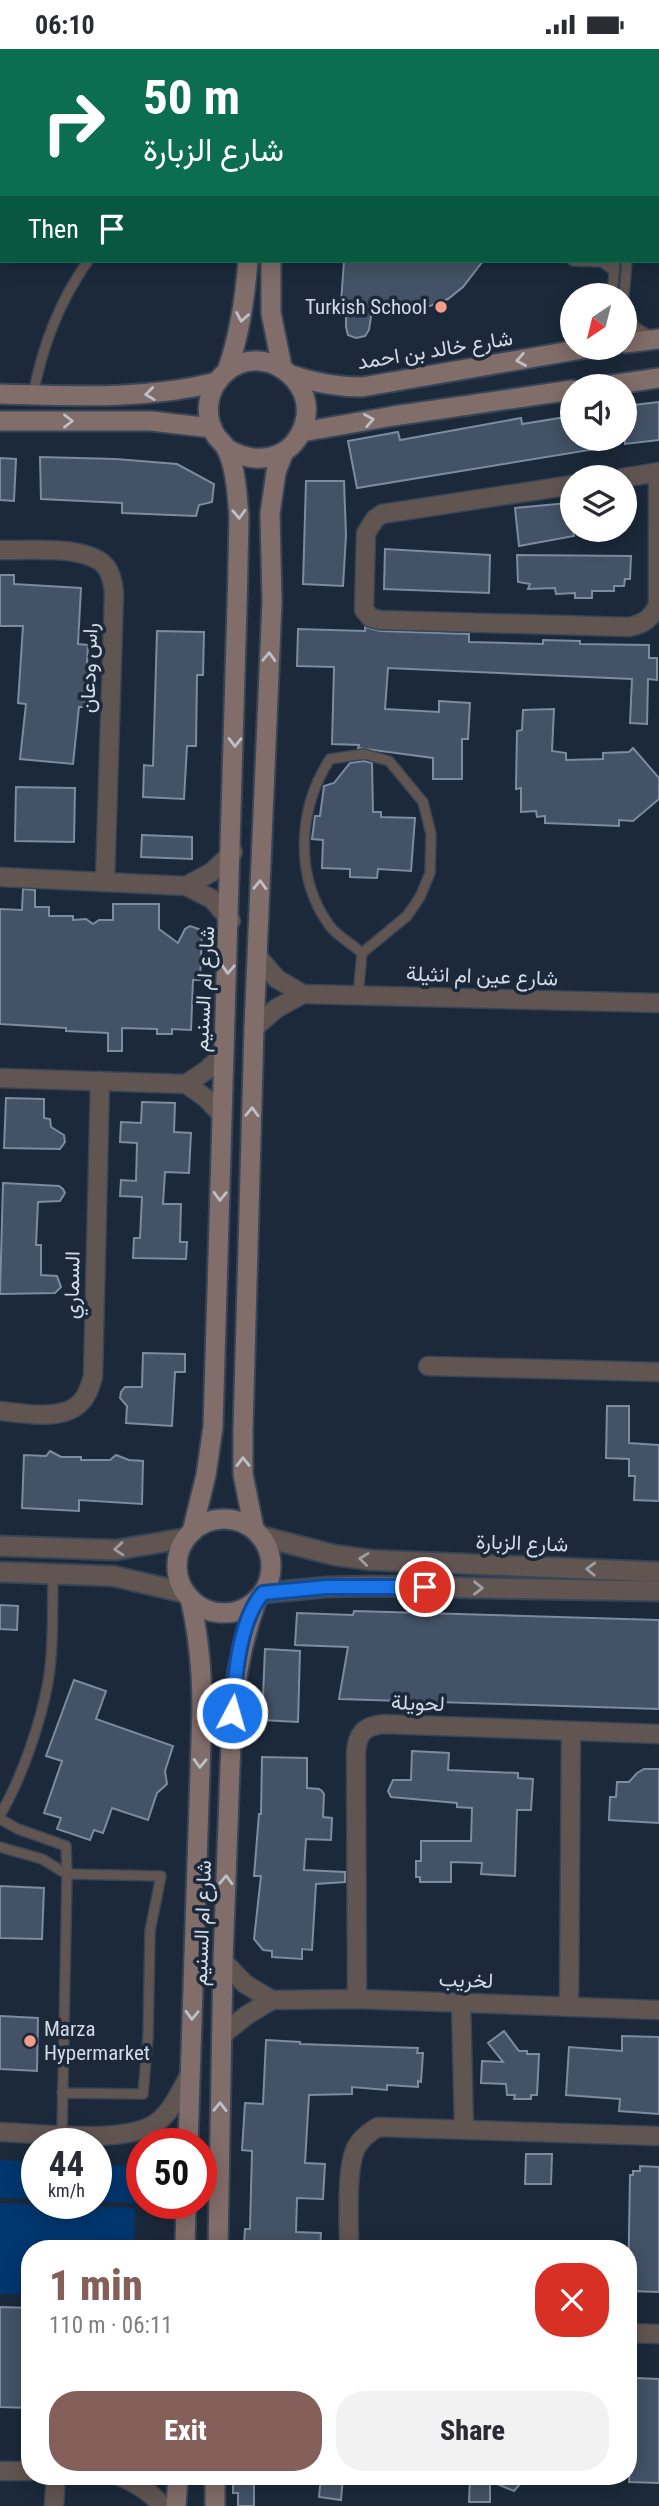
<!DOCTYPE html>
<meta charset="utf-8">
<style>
:root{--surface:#fff;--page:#f2f2f3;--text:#2b2b33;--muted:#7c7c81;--accent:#855f5a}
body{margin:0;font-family:"Roboto Condensed",Vazirmatn,sans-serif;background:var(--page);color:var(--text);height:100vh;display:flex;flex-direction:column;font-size:26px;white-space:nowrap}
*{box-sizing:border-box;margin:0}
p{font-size:23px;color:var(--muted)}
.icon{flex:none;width:38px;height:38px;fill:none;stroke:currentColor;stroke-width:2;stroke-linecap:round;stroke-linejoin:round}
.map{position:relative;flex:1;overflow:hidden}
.panel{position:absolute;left:21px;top:2191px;width:616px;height:245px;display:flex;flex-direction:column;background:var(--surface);border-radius:28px;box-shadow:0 4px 18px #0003}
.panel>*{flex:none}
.guide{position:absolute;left:0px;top:0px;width:660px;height:214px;box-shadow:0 4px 18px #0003;background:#0b6e4f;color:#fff;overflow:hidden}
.needle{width:46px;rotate:215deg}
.controls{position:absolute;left:560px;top:234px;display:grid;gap:14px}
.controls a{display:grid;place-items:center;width:77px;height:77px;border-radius:50%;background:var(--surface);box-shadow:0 4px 18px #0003;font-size:35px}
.speed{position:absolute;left:21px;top:2079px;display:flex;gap:14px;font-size:35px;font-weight:700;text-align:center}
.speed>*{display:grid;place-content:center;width:91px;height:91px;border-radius:50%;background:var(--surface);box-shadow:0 4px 18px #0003;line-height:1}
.speed small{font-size:18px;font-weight:400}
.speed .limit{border:10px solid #d22;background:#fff;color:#111}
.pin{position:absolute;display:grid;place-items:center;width:60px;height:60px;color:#fff;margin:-30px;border:4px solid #fff;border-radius:50%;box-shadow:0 2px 7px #0007}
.me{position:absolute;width:77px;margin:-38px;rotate:6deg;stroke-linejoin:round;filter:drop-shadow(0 0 5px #0008)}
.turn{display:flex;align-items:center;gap:24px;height:147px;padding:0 28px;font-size:32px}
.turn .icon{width:91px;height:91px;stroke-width:2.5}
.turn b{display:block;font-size:49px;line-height:60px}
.then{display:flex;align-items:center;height:66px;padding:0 28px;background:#0003;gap:14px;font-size:26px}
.round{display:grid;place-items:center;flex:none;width:74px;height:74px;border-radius:28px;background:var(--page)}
.summary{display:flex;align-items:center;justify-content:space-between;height:119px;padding:0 28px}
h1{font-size:42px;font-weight:800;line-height:52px;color:var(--accent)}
.button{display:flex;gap:14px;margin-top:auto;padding:14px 28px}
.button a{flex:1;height:80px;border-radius:28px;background:var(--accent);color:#fff;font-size:28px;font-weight:800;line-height:80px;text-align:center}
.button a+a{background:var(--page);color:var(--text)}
.status{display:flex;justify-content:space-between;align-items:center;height:49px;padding:0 35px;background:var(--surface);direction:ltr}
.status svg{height:19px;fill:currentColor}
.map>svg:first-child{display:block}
</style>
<div class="status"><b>06:10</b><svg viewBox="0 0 49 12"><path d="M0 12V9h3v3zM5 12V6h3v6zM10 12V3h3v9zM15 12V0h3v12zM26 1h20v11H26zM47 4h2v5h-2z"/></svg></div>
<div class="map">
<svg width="659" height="2457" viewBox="0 0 659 2457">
<rect width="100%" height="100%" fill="#1b293a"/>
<g fill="#00376f">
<path d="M0 2111 37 2113V2150L0 2149Z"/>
<path d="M96 2115 140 2117 139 2154 96 2153Z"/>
<path d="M0 2154 135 2159 134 2200H30V2246L0 2245Z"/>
</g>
<g fill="#435266" stroke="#7b8ca1" stroke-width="2">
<path d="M344 212H483L463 238 448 250 422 260 372 261 369 281 365 287 356 289 348 286 346 278V267L341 254Z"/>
<path d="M659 353V391L625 395V357Z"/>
<path d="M572 367V390H608V398L357 439 348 392 398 383 400 391 521 369 522 375Z"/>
<path d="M40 408 116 410 177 415 214 435 212 453 199 456 196 467 122 464V454L41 450Z"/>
<path d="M0 409 16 410 14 452 0 451Z"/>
<path d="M306 432H344L346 486 343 537 303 535Z"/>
<path d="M568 454 574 487 519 497 515 459Z"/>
<path d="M385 500 490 506 489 544 384 540Z"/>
<path d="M517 506 631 507 630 530H625L624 537H614V542H592V549H575V544L556 545 555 539 528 540 530 535 518 533Z"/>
<path d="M0 526H14V535L81 539 78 595 88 596 85 658H79L73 715 20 710 26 655 18 654 23 577H0Z"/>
<path d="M365 578 380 582 469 585V593L543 595V591L580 592V595L649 596V609H657V631L648 630 647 675 630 674 632 630 388 619 385 660 439 663V652L470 654 468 690H462V730H433V709L358 699 359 696 332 695 334 618 297 617 298 580 365 582Z"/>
<path d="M157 582 204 583 203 626H197L196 697H187L184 750 143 748 144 716 153 717Z"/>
<path d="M554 660 552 702 566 704V711L603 710V704L629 703 633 699 659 729V750L633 772 619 771V777L545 774V767L537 768 536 762 521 763V739L516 740 517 682 522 681 523 661Z"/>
<path d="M364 712 372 714 373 763H381V768L415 769 411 822 378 820 377 829 350 828V820L322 819 323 791 312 790 315 767H320L324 737 334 734 350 714Z"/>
<path d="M16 738 75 739 74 793 15 792Z"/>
<path d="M142 786 192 788V810L141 808Z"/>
<path d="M23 840 35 841V858H49V867H73V871L86 870 93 875 99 871H113V855H159V880L178 894 185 880 190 877 199 880 202 885 200 931H193L191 981 172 980V985H157V980L122 979V1002H108V984L66 982V979L0 975V860L22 861Z"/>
<path d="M6 1049 44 1050V1069L50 1070 51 1078 64 1086 65 1093 60 1100 4 1099Z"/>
<path d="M142 1053 175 1054 174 1083 191 1084 189 1124 165 1123 163 1155H181L180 1193H187L186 1210 133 1209 134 1189H140L142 1148 120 1147 121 1131 136 1132 137 1094 120 1093 121 1073 141 1074Z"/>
<path d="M3 1134 59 1137 63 1140 65 1144 60 1152 38 1153 36 1196H41V1226L57 1227 61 1238 55 1244 0 1245Z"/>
<path d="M143 1304 185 1305V1323H175L172 1377 126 1374 127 1357 120 1349 121 1343 125 1338H142Z"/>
<path d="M607 1357H629V1394L659 1396V1452L634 1451 635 1427H629V1410L606 1409Z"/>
<path d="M50 1402 61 1408H81V1411H110L116 1406 129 1411 143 1412 142 1455 79 1451V1462L22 1459 24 1406 46 1407Z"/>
<path d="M0 1556 18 1557 17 1581 0 1580Z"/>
<path d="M354 1562 659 1571V1660L339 1650 348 1598 295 1596 297 1564 353 1566Z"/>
<path d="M265 1600 300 1602 298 1673 262 1671Z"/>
<path d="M74 1631 106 1642 96 1670 173 1697 165 1722 167 1735 157 1744 148 1771 112 1759 103 1784 94 1781 90 1791 57 1780 61 1769 44 1764 62 1712 46 1707Z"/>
<path d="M412 1702 449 1704 448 1721 518 1724V1729L533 1730 531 1761H517L515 1827 481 1825 482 1814 451 1813V1833H420V1828H416V1812H421V1792H471L472 1759 457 1758V1754L391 1748 388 1742 393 1731H411Z"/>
<path d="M262 1708 307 1709V1739L319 1740 322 1742 324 1745 323 1768 332 1769 331 1791 306 1790 304 1821 345 1823V1833L316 1835 312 1901 302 1900V1910L272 1908V1902L263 1901 254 1890 261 1827H254L259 1765H261Z"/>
<path d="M644 1720H659V1774L609 1771 610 1748H616L617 1733H629L637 1724Z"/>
<path d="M0 1837 44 1839 42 1890 0 1889Z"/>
<path d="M0 1967 38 1969 37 2022 0 2020Z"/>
<path d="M504 1982 519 2002H527V2005H539L537 2046H531V2050H514L515 2046H507L506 2035 481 2034 482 2012 503 2013 488 1994Z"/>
<path d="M622 1987 659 1988V2065L619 2062 620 2050 566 2046 569 1998 622 2002Z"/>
<path d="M266 1991 300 1993V1995L418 1999 417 2004H423L421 2033 418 2032V2038L387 2036V2041L352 2038V2045L309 2046 305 2114 325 2115 323 2150 297 2149 296 2183 321 2184 320 2199 244 2195 245 2180H250L252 2102 242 2101 245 2054 263 2055Z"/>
<path d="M526 2105H552L551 2135H525Z"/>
<path d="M640 2117 659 2118V2243L628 2242 630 2126H633V2122H640Z"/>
<path d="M0 2258 30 2259V2359L0 2358Z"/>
<path d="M636 2329 659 2330V2434L629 2433Z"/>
<path d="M321 2427 343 2428 341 2451 319 2448Z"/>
<path d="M479 2427H527L514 2442 490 2432V2453H469L470 2429H483Z"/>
<path d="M233 2429H254V2457H238V2444H233Z"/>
</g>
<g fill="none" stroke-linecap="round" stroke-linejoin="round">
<defs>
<g id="service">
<path d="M343 0 346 2"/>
<path d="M573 212 602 213 614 222"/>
<path d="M612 247 615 212"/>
<path d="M624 247 627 212"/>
<path d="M625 261 635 278 650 287"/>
<path d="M33 346C42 299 60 251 88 212"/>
<path d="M358 947 362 904 407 867 420 848 430 824 431 785 423 753 389 712 364 705 330 710C298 759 294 827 329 876 337 887 352 895 362 904"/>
<path d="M0 1766C21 1731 41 1673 48 1633 54 1598 52 1560 53 1524"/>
<path d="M0 1770 18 1780 66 1797 67 1825"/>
<path d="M0 1798 42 1810 67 1825"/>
<path d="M62 2085C63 1999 65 1912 67 1825L161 1827 150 1882 148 1988 143 2045 62 2044"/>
</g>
<g id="minor">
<path d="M240 0H252"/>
<path d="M622 429 659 423"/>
<path d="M572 436 382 465 375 470 366 484 364 561 371 569 380 571 629 578C644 575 652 569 658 555V423"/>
<path d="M0 501C27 502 88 495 106 518 112 526 113 535 114 544L105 833"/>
<path d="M0 828 186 837 212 850 231 872"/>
<path d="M186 837 212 823 233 803"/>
<path d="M257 907 277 930 303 945 659 954"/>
<path d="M254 979 277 959 303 945"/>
<path d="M0 1029 186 1035 206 1049 223 1067"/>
<path d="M186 1035 207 1021 224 1004"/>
<path d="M428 1317 659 1323"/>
<path d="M0 1362C23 1364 63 1373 81 1353 88 1346 90 1337 93 1328L100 1032"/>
<path d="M223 1912 245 1935 272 1951 357 1950 659 1961"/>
<path d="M357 1950 356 1704C357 1685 364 1677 383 1675L659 1685"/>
<path d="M461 1953 464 2080"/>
<path d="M569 1958 571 1682"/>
<path d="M221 1987 247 1966 272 1951"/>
<path d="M0 2083C39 2084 125 2096 156 2074 172 2063 181 2041 190 2025"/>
<path d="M349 2200C349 2174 346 2123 355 2101 360 2090 368 2084 378 2078L659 2087"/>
<path d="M628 2284 659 2285"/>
<path d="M0 2422H30"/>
<path d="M119 2427C137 2435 150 2442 162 2457"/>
<path d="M54 2457 56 2427"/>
</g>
<g id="tertiary">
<path d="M260 1487 334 1506 371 1511 659 1523"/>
<path d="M0 1497 116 1501 186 1489"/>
<path d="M0 1523 113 1527 186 1544"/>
<path d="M263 1544 327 1538 371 1537 659 1542"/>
</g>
<g id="secondary">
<path d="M270 2V0"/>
<path d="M302 2V0"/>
<path d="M271 212V264L282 318"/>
<path d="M625 294 659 290"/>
<path d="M227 322C240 285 245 250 248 212"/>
<path d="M291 326C315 334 336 338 362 338L588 299"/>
<path d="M597 338 659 329"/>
<path d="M0 345C74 347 145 351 217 333"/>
<path d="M0 372H151L212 379"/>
<path d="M302 383 393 367 572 341"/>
<circle cx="224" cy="1517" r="47"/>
<path d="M254 1480 243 1425V1381L254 979 272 553 270 465 276 423 283 405"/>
<path d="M192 1483 206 1426 213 1378C223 1075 233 771 239 467 237 446 236 418 226 399 224 395 219 391 216 387 203 366 207 340 225 324 261 291 319 331 304 376 292 412 255 417 226 399"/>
<path d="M188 2095 202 1660C202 1622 199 1587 190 1549"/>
<path d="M185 2200 186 2154"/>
<path d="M218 2200 223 1912 232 1664C236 1625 243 1589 256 1553"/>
<path d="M176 2457 178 2427"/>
<path d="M215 2457V2427"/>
</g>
</defs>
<use href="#service" stroke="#384556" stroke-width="12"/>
<use href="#minor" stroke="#384556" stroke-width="21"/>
<use href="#tertiary" stroke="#384556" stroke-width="23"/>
<use href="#secondary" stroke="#384556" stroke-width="23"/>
<use href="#service" stroke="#615552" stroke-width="9"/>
<use href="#minor" stroke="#615552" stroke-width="18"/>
<use href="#tertiary" stroke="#615552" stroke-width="19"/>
<use href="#secondary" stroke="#816d69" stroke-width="19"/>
</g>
<defs><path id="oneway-chevron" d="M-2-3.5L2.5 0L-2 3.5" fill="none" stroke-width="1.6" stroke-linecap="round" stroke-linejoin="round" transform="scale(1.75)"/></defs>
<g stroke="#bec0c7">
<use href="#oneway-chevron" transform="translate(242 268) rotate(100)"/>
<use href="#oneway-chevron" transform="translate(521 311) rotate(170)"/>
<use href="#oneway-chevron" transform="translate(150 345) rotate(173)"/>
<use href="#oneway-chevron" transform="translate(369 371) rotate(-10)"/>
<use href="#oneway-chevron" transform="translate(68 372)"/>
<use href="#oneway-chevron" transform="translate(239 465) rotate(88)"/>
<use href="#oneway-chevron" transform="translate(269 608) rotate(-88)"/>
<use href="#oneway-chevron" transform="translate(235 693) rotate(91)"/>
<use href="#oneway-chevron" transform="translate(260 836) rotate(-88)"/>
<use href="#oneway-chevron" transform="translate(228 920) rotate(93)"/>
<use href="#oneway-chevron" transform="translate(252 1063) rotate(-88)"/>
<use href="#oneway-chevron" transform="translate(220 1147) rotate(92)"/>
<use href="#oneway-chevron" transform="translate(243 1413) rotate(-91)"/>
<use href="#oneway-chevron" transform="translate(200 1714) rotate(92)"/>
<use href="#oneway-chevron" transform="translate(226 1831) rotate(-88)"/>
<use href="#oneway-chevron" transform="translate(192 1966) rotate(92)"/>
<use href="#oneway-chevron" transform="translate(220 2058) rotate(-89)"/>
</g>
<g stroke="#9f9fa3">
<use href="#oneway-chevron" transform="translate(119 1500) rotate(176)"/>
<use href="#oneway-chevron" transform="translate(364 1510) rotate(-173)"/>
<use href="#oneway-chevron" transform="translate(591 1520) rotate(-178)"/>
<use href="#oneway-chevron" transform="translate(478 1539) rotate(1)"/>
</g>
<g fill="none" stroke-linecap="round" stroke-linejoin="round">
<defs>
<path id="route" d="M232 1664C235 1628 239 1571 263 1544L327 1538H425"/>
</defs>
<use href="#route" stroke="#114b97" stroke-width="18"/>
<use href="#route" stroke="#1a73e8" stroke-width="12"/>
</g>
<g fill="#f49e89" stroke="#1b293a" stroke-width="2.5">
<circle cx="441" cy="258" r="7"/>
<circle cx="30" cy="1992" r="7"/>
</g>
<g text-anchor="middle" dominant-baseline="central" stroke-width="7" stroke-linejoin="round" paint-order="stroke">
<g font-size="21" fill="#d2dbe6" stroke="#1b293a" text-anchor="end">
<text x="427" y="258">Turkish School</text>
<text x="44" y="1980" text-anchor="start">Marza<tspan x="44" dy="24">Hypermarket</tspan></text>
</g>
<g font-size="21" fill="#d2dbe6" stroke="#1b293a">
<text transform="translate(435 301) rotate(-9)">شارع خالد بن احمد</text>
<text transform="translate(89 619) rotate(-88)">راس ودعان</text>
<text transform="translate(482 927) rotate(2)">شارع عين ام انثيلة</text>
<text transform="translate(204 940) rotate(-87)">شارع ام السنيم</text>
<text transform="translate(72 1236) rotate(-89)">السماري</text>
<text transform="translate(522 1494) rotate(2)">شارع الزبارة</text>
<text transform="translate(418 1654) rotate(2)">لحويلة</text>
<text transform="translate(202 1874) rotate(-88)">شارع ام السنيم</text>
<text transform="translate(466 1931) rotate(2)">لخريب</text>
</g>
</g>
</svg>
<div class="controls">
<a><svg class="needle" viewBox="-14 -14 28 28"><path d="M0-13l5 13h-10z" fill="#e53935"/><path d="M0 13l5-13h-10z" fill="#7c7c81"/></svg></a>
<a><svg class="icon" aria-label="sound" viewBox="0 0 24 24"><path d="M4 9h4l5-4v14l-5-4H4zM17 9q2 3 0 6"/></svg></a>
<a><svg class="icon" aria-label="layers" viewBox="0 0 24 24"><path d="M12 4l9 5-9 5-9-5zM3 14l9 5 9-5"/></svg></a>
</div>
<div class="speed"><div>44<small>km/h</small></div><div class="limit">50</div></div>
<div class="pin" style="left:425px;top:1538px;background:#d93025"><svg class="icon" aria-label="arrive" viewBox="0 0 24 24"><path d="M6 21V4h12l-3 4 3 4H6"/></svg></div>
<svg class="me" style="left:232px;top:1664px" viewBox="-20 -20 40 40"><circle r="17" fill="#1a73e8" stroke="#fff" stroke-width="3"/><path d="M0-11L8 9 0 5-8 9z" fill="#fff"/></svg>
<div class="guide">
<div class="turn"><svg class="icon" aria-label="right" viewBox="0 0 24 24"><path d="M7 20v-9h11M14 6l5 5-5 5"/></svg><div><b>50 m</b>شارع الزبارة</div></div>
<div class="then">Then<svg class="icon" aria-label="arrive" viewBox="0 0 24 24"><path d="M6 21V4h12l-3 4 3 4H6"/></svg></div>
</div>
<section class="panel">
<div class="summary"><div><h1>1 min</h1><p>110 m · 06:11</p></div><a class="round" style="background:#d93025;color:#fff"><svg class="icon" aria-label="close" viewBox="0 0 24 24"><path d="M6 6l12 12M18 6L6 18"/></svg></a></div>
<div class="button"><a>Exit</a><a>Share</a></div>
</section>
</div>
